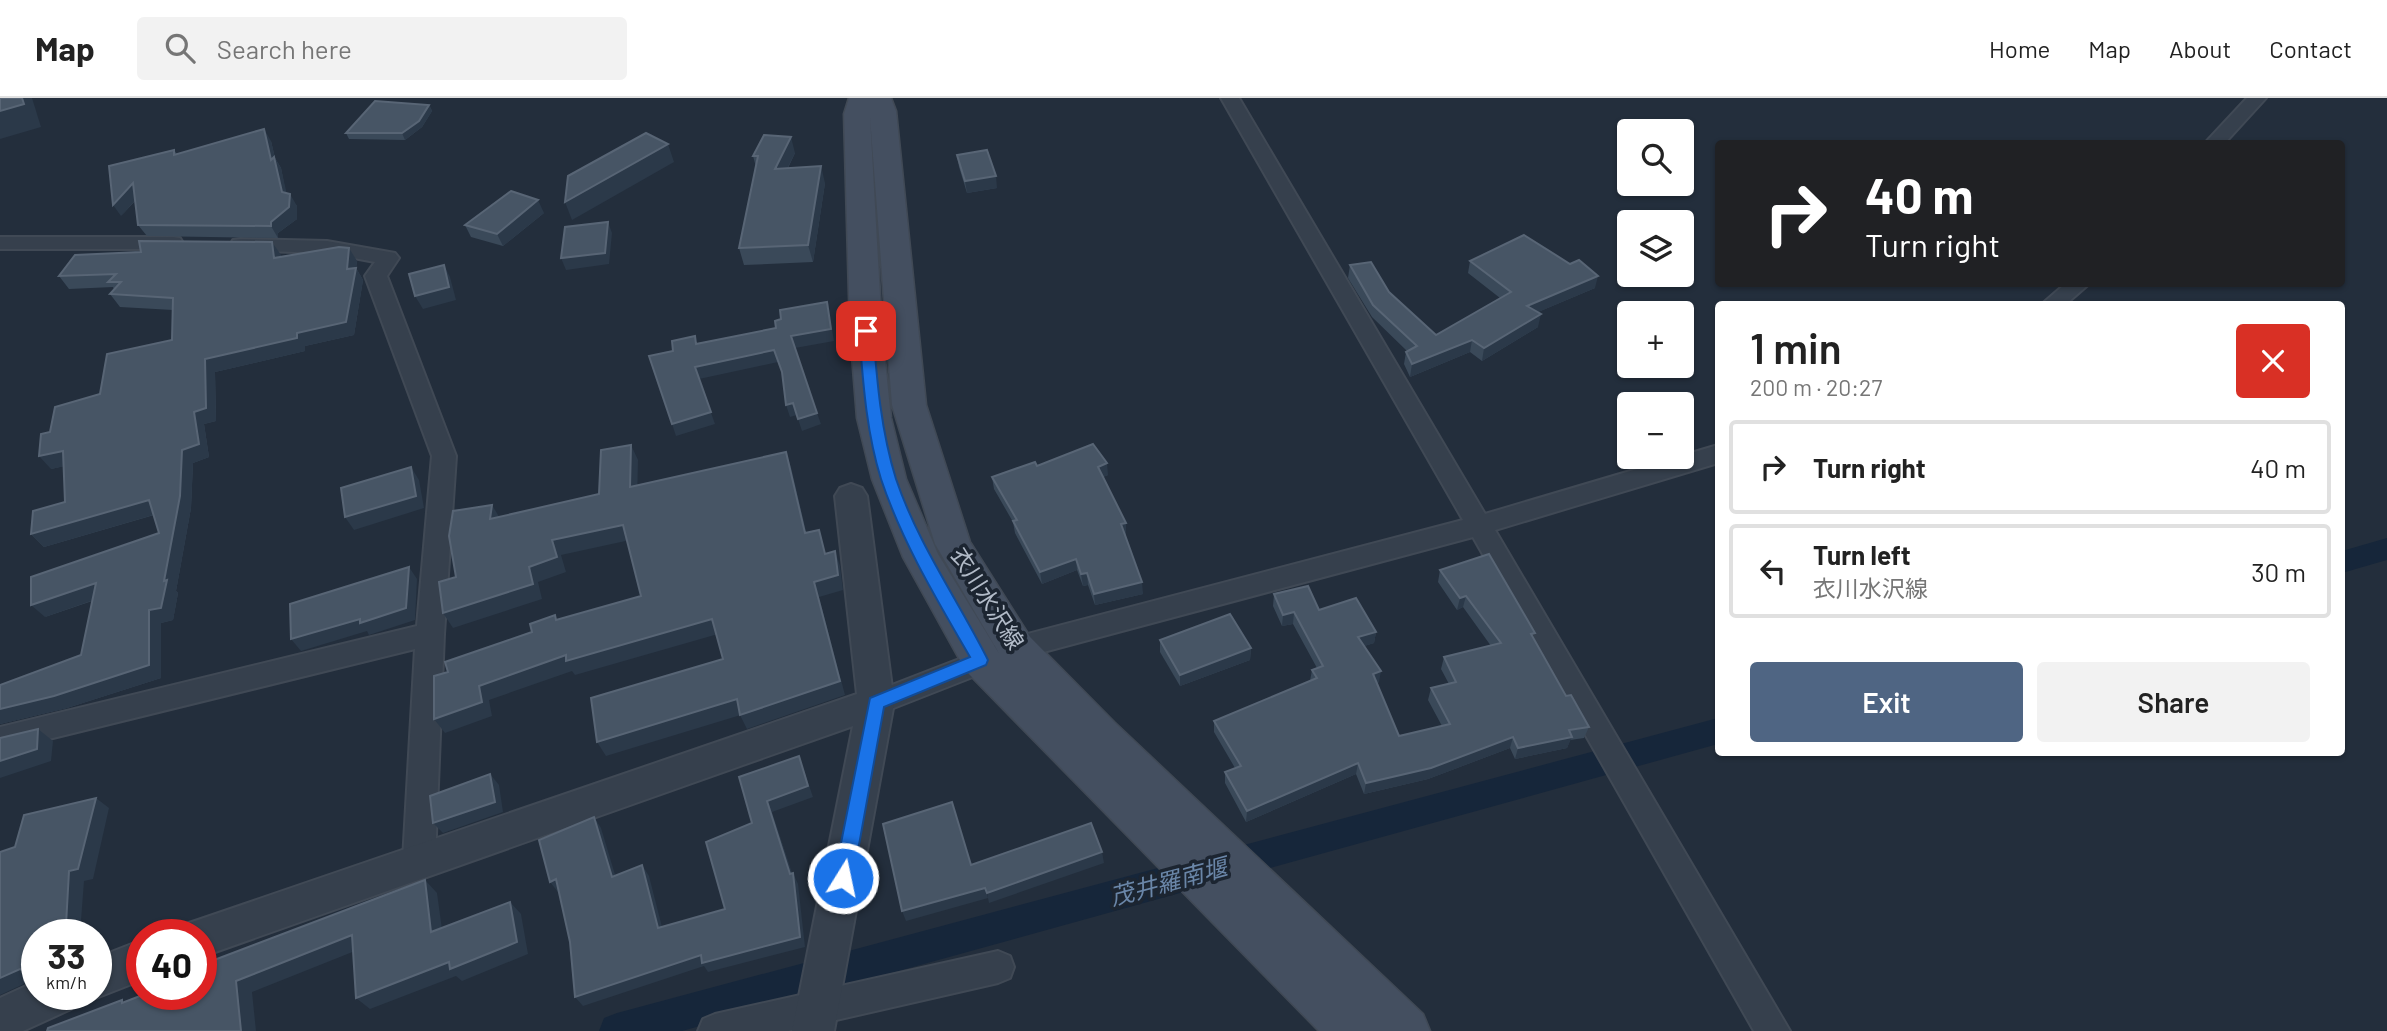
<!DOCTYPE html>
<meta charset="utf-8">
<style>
:root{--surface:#fff;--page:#f2f2f2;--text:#222;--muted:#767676;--line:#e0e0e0;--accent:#4f6583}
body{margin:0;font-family:Barlow,"Noto Sans JP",sans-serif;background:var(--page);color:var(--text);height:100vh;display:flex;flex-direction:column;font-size:26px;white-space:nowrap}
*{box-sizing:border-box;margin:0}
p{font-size:23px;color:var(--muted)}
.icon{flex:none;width:38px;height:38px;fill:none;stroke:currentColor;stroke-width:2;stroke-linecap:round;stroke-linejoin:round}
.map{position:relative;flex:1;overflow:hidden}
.panel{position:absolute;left:1715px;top:203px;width:630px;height:455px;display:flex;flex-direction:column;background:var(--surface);border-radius:7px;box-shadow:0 2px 5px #0004}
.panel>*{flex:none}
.banner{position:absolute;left:1715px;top:42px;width:630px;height:147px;border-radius:7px;box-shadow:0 2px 5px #0004;background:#202124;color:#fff;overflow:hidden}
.fabs{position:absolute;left:1617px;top:21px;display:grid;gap:14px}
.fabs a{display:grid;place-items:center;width:77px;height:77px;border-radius:7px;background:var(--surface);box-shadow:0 2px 5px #0004;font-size:35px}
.speed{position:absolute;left:21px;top:821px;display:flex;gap:14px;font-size:35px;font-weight:700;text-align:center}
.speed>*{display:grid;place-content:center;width:91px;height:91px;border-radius:50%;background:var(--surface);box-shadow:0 2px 5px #0004;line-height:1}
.speed small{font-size:18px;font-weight:400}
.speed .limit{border:10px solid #d22;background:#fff;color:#111}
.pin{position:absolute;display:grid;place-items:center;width:60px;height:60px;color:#fff;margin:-30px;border-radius:14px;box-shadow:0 4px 10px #0006}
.me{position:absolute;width:77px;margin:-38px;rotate:10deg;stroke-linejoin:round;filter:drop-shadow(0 0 5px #0008)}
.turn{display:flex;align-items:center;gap:24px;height:147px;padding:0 35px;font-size:32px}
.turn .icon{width:91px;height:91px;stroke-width:2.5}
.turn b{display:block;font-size:49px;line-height:60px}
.round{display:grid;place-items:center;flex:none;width:74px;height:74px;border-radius:7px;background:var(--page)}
.overview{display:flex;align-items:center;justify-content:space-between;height:119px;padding:0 35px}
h1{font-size:42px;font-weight:600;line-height:52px}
.primary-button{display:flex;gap:14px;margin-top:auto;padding:14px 35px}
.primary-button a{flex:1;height:80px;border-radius:7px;background:var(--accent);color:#fff;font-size:28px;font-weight:600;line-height:80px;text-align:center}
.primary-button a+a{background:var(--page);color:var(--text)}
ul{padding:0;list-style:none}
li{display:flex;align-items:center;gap:21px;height:94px;margin:0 14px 10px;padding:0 21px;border:4px solid var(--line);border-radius:7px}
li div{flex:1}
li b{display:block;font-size:26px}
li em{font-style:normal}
header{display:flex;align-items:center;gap:42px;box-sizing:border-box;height:98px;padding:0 35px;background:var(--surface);border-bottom:2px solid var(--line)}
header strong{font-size:33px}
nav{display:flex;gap:38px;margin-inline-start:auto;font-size:24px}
.search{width:490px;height:63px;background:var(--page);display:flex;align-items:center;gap:18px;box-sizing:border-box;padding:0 24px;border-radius:7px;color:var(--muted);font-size:26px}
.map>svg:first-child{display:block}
</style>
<header>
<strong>Map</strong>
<div class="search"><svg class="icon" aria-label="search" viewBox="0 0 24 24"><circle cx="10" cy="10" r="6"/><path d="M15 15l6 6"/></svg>Search here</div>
<nav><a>Home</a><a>Map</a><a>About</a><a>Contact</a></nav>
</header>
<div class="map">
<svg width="2387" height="933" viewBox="0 0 2387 933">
<rect width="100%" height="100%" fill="#232e3c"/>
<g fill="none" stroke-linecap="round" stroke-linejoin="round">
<g fill="#16263a" fill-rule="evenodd">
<path d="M2387 440V462L2342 475V453Z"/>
<path d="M1718 620V646L682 933H599L604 920 617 915Z"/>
</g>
<defs>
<g id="minor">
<path d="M1221 0H1239L1485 416 1718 347V365L1495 432 1790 933H1754L1473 439 1021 560 886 613 876 617 866 613 862 605 866 597 1016 539 1463 422Z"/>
<path d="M2247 0H2266L2224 46H2204Z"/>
<path d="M0 139H173L180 140 183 145 180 150 173 151H0Z"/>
<path d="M240 141 327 143 395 155 399 160 387 178 456 358 444 536 435 762 430 772 419 776 408 772 403 762 415 551 0 653V629L417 528 432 358 365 178 375 164 327 155 233 152 230 147 233 142Z"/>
<path d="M2065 186H2089L2066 206H2042Z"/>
<path d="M998 853 1010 858 1014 869 1010 880 998 885 788 933H698L703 921 715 916Z"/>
</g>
<g id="tertiary">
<path d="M851 386 862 390 867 398 894 605 834 933H792L853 628 201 859V836H182L186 826 201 821 857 596 835 398 840 390Z"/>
<path d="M142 842V882L96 900 85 896H96V860Z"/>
<path d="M37 883V896H77L71 911 23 933H0V900Z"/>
</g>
<path id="secondary" d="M849 0H891L896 13 926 307 970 444 1030 539 1114 624 1423 916 1430 933H1319L966 573 903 459 872 381 857 320 850 233 844 16ZM870 19 892 307 935 446 1000 557 938 456 906 381 891 320 882 233Z"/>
</defs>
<use href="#minor" stroke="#404955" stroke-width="4"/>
<use href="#tertiary" stroke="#404955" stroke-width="4"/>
<use href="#secondary" stroke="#404955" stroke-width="3"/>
<use href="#minor" fill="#36404d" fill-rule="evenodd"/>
<use href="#tertiary" fill="#36404d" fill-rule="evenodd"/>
<use href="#secondary" fill="#444f60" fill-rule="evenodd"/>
</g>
<g fill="#3a4959">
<path d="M429 7 432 13 422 29 405 42 349 41 346 35Z"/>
<path d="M271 43 275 60 281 70 286 96 297 108V121L278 135V140L147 138 138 127 135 103 121 118 174 52 177 56Z"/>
<path d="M795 55 788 70 825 85 813 164 744 167 739 150 756 69 753 58Z"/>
<path d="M957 57 997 90 967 95 959 69Z"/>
<path d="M544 115 503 148 471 139 465 127Z"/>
<path d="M281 157V159L357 163 356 170 363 182 354 237 305 248V253L215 274 216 323 204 326 209 359 193 365 191 410 176 493 178 495 173 522 161 525V580L67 610 0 626V587L81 557 92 503 45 519 159 435 154 417 44 449 31 436 65 404 64 368 51 371 50 334 172 242 173 212 120 209 110 196 114 192 113 189 69 191 59 178Z"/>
<path d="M1470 163 1595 190 1538 214V229L1482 263 1470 254 1410 279 1404 266 1406 254 1407 253 1372 219 1348 180 1350 167 1389 194 1436 237 1500 200 1468 175Z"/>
<path d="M1037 368 1108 377 1103 379 1126 437H1125L1143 496 1095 507 1088 487 1083 488 1077 472 1042 486 1015 435 1013 424 994 391 992 379Z"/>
<path d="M1440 472 1533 540 1566 598 1589 629 1584 640 1570 642 1567 650 1515 661 1510 650 1428 681 1364 696 1356 676 1246 724 1225 685V674L1235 670 1214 634V623L1310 583 1312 572 1317 570 1293 526 1282 528 1273 508 1274 496 1319 512 1376 534 1374 545 1364 548 1379 584 1377 585 1399 638 1442 628 1428 602 1431 590 1449 586 1441 571 1444 559 1491 548 1463 509 1457 512 1438 484Z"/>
<path d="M1160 542 1251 550 1250 562 1180 588 1160 554Z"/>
</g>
<g fill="#2b3949">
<path d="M22 0H32L41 29 0 41V13Z"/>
<path d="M429 7 432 13 422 29 405 42 402 35Z"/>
<path d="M264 31 271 43 275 60 281 70 289 106 282 94 271 62Z"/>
<path d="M791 39 795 55 779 87 775 71Z"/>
<path d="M668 46 674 64 572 122 565 104Z"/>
<path d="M821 68 825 85 813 164 808 147Z"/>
<path d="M996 78 997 90 967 95 965 83Z"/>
<path d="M133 85 141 96 121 118 113 107Z"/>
<path d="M290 96 297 108V121L278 135V140L271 128V124Z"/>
<path d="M538 102 544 115 503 148 497 136Z"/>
<path d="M608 124 612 135 609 166 566 172 561 160Z"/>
<path d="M272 144 281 157 283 173 274 160Z"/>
<path d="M349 150 357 163 356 170 363 182 354 237 305 248V253L215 274 216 323 204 326 209 359 193 365 191 410 176 493 178 495 173 522 161 525V580L67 610 0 626V611L149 512 164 483 182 352 194 314 205 261 297 235 347 171Z"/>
<path d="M444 167 450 179 456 202 423 211 415 198Z"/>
<path d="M1598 178 1595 190 1524 220 1527 208Z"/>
<path d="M827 204 834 243 795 250 791 238Z"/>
<path d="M1541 216 1538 229 1482 263 1484 250Z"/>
<path d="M1472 242 1470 254 1410 279 1412 266Z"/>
<path d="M774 252 778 264 699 281 715 326 676 338 672 326 695 269Z"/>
<path d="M793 305 797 317 790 319 786 307Z"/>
<path d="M817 315 821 326 802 333 798 321Z"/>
<path d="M631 347 638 362 637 405 630 389Z"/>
<path d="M63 353 75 366 51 371 39 358Z"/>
<path d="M786 354 791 369 810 450 805 435Z"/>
<path d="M1107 365 1108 377 1099 381 1098 369Z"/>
<path d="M411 369 419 382 424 410 354 432 345 419Z"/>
<path d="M149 402 160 415 44 449 31 436Z"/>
<path d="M492 407 501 422 490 421Z"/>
<path d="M1126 425V437L1122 438 1121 426Z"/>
<path d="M623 427 630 442 561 457 566 474 538 484 542 501 453 530 443 515 529 469 552 442Z"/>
<path d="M835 453 840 468 843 492 819 499 845 597 747 631 740 617 814 484Z"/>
<path d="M1076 461 1077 472 1042 486 1040 474Z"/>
<path d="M409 469 417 481 415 522 369 537 367 533 301 553 291 541Z"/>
<path d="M1087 475 1088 487 1083 488 1081 476Z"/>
<path d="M1142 484 1143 496 1095 507 1094 496Z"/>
<path d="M96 485 108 497 45 519 31 507Z"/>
<path d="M1466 498 1463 509 1457 512 1460 500Z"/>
<path d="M1294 514 1293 526 1282 528 1283 517Z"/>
<path d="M712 521 718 536 575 577 572 573 489 602 492 618 445 635 434 621 479 588 566 557Z"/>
<path d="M1376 534 1374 545 1356 551 1358 539Z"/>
<path d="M1251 550 1250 562 1180 588V577Z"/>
<path d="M1381 573 1379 584 1371 588 1373 576Z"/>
<path d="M737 601 744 616 606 658 597 644Z"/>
<path d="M38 631 53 643 51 663 0 680V663Z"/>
<path d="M1513 639 1510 650 1428 681 1364 696 1366 685Z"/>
<path d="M1572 639 1567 650 1515 661 1518 650Z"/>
<path d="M799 658 813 699 772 714 794 781 793 775 798 786 805 849 708 874 704 868 583 908 575 899 701 857 790 776 767 703Z"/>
<path d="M1358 665 1356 676 1246 724 1247 713Z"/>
<path d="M490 676 499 687 503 714 443 735 433 725Z"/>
<path d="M96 700 109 710 93 781 84 783 80 836H53L69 773Z"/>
<path d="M594 719 601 730 619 790 612 779Z"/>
<path d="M1102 754 1104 765 989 805 987 795Z"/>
<path d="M642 767 649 778 665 841 658 830Z"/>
<path d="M556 781 564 792 558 794 550 784Z"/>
<path d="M425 782 437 795 444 846 431 834Z"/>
<path d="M985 790 988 800 906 823 902 813Z"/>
<path d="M510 804 521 816 528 856 462 883 456 878 370 911 356 900Z"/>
<path d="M352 837 365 849 252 894 256 933H241L236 883Z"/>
<path d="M20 871 37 877V890L28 884 0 897V880Z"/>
</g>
<g fill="#475565" stroke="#586575" stroke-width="2">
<path d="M0 0H22L24 6 0 13Z"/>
<path d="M375 3 429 7 419 23 402 35H346Z"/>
<path d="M264 31 271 62 274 59 282 94 290 96 289 109 271 124V128L138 127 133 85 113 107 109 68 174 52V57Z"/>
<path d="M646 35 668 46 565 104 568 78Z"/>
<path d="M764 37 791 39 775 71 821 68 808 147 739 150 758 58H753Z"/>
<path d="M987 52 996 78 965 83 957 57Z"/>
<path d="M511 93 538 102 497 136 465 127Z"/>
<path d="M608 124 605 155 561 160 565 129Z"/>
<path d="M1524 137 1570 166 1579 162 1598 178 1527 208 1541 216 1484 250 1472 242 1412 266 1406 254 1417 248 1373 207 1350 167 1371 164 1389 194 1436 237 1511 194 1470 163Z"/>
<path d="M139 143 272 144 274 160 339 149 349 150 347 171 356 170 346 224 297 235V240L205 261 206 310 194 314 199 346 182 352 180 398 164 483 167 482 161 510 149 512V567L54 598 0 611V587L81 557 96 485 31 507V479L159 435 149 402 31 436 33 413 65 404 63 353 39 358 41 336 50 334 55 309 100 296 107 256 172 242 173 200 110 196 121 184H108L116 176 59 178 75 157 141 154Z"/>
<path d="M444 167 449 189 415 198 409 176Z"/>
<path d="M827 204 831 231 791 238 817 315 798 321 793 305 786 307 782 274 774 252 695 269 711 314 672 326 649 258 673 253 672 243 695 238 696 246 776 230 775 223 781 221 780 212Z"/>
<path d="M1093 346 1107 365 1098 369 1126 425 1121 426 1142 484 1094 496 1087 475 1081 476 1076 461 1040 474 1013 423 1017 422 992 379 1035 364 1037 368Z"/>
<path d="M631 347 630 389 786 354 805 435 819 432 825 456 835 453 838 477 814 484 840 583 740 617 737 601 597 644 591 600 723 561 712 521 566 563V557L479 588 482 604 434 621V578L448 574 445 564 532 534 530 526 555 517 556 522 641 498 623 427 552 442 557 459 529 469 533 486 443 515 439 484 456 479 449 438 453 413 492 407 490 421 599 396 601 352Z"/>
<path d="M411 369 416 398 345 419 341 390Z"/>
<path d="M1489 456 1535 535 1531 536 1566 598 1571 597 1589 629 1569 632 1572 639 1518 650 1513 639 1431 670 1366 685 1358 665 1247 713 1225 674 1241 668 1214 623 1317 580 1312 572 1323 568 1294 514 1283 517 1274 496 1308 488 1319 512 1356 500 1376 534 1358 539 1381 573 1373 576 1399 638 1450 626 1431 590 1456 584 1444 559 1501 545 1466 498 1460 500 1440 472Z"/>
<path d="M409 469 406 510 360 525V521L291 541 290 506Z"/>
<path d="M1230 516 1251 550 1180 577 1160 542Z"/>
<path d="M38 631 37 651 0 663V640Z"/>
<path d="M799 658 808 688 767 703 790 776 793 775 800 839 702 865 701 857 575 899 570 844 556 781 550 784 539 742 594 719 612 779 642 767 658 830 725 811 706 744 752 725 739 679Z"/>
<path d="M490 676 495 704 433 725 430 698Z"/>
<path d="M96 700 78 771 69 773 66 827 53 832V836H37V877L24 882V873L20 871 0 880V754L15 749 24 717Z"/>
<path d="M952 704 971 767 1091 725 1102 754 987 795 985 790 902 813 883 726Z"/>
<path d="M425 782 431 834 510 804 517 844 450 871 449 864 356 900 352 837 236 883 241 933H47L48 930 122 902V905L145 896H201V867Z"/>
</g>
<path fill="#1a73e8" stroke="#114b97" stroke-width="2" d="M866 228 873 233C877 283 881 333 896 381 918 446 958 502 988 562L986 567 884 609 853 780 850 786 843 789 837 786 834 780 870 600 970 559C937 502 902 444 881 381 866 333 863 283 859 233Z"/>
<g text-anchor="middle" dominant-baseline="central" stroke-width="7" stroke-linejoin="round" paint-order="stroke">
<g font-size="23" fill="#b2bbc8" stroke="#1c2531">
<text transform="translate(988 500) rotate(58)">衣川水沢線</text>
</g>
<g font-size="24" font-style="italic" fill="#6a86a8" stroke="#1c2531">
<text transform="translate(1168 783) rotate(-15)">茂井羅南堰</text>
</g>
</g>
</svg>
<div class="fabs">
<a><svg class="icon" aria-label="search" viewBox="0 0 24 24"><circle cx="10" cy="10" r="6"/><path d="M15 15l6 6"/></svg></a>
<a><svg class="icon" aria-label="layers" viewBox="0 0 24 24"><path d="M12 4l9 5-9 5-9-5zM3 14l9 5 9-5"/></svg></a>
<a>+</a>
<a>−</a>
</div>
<div class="speed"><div>33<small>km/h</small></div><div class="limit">40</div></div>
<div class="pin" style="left:866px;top:233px;background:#d93025"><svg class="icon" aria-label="arrive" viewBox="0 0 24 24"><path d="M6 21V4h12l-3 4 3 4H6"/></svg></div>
<svg class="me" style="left:843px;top:780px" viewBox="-20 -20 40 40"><circle r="17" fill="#1a73e8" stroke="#fff" stroke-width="3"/><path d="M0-11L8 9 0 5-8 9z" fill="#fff"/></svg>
<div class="banner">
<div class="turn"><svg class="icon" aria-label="right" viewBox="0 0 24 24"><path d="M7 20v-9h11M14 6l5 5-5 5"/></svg><div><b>40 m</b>Turn right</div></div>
</div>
<section class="panel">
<div class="overview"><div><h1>1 min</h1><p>200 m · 20:27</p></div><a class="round" style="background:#d93025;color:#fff"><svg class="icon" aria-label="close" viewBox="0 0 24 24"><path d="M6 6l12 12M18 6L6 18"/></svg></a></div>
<ul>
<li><svg class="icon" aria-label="right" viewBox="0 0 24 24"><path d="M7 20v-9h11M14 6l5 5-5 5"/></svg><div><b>Turn right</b></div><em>40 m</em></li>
<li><svg class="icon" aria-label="left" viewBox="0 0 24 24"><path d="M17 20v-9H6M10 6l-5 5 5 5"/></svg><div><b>Turn left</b><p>衣川水沢線</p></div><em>30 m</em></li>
</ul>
<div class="primary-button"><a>Exit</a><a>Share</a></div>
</section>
</div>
